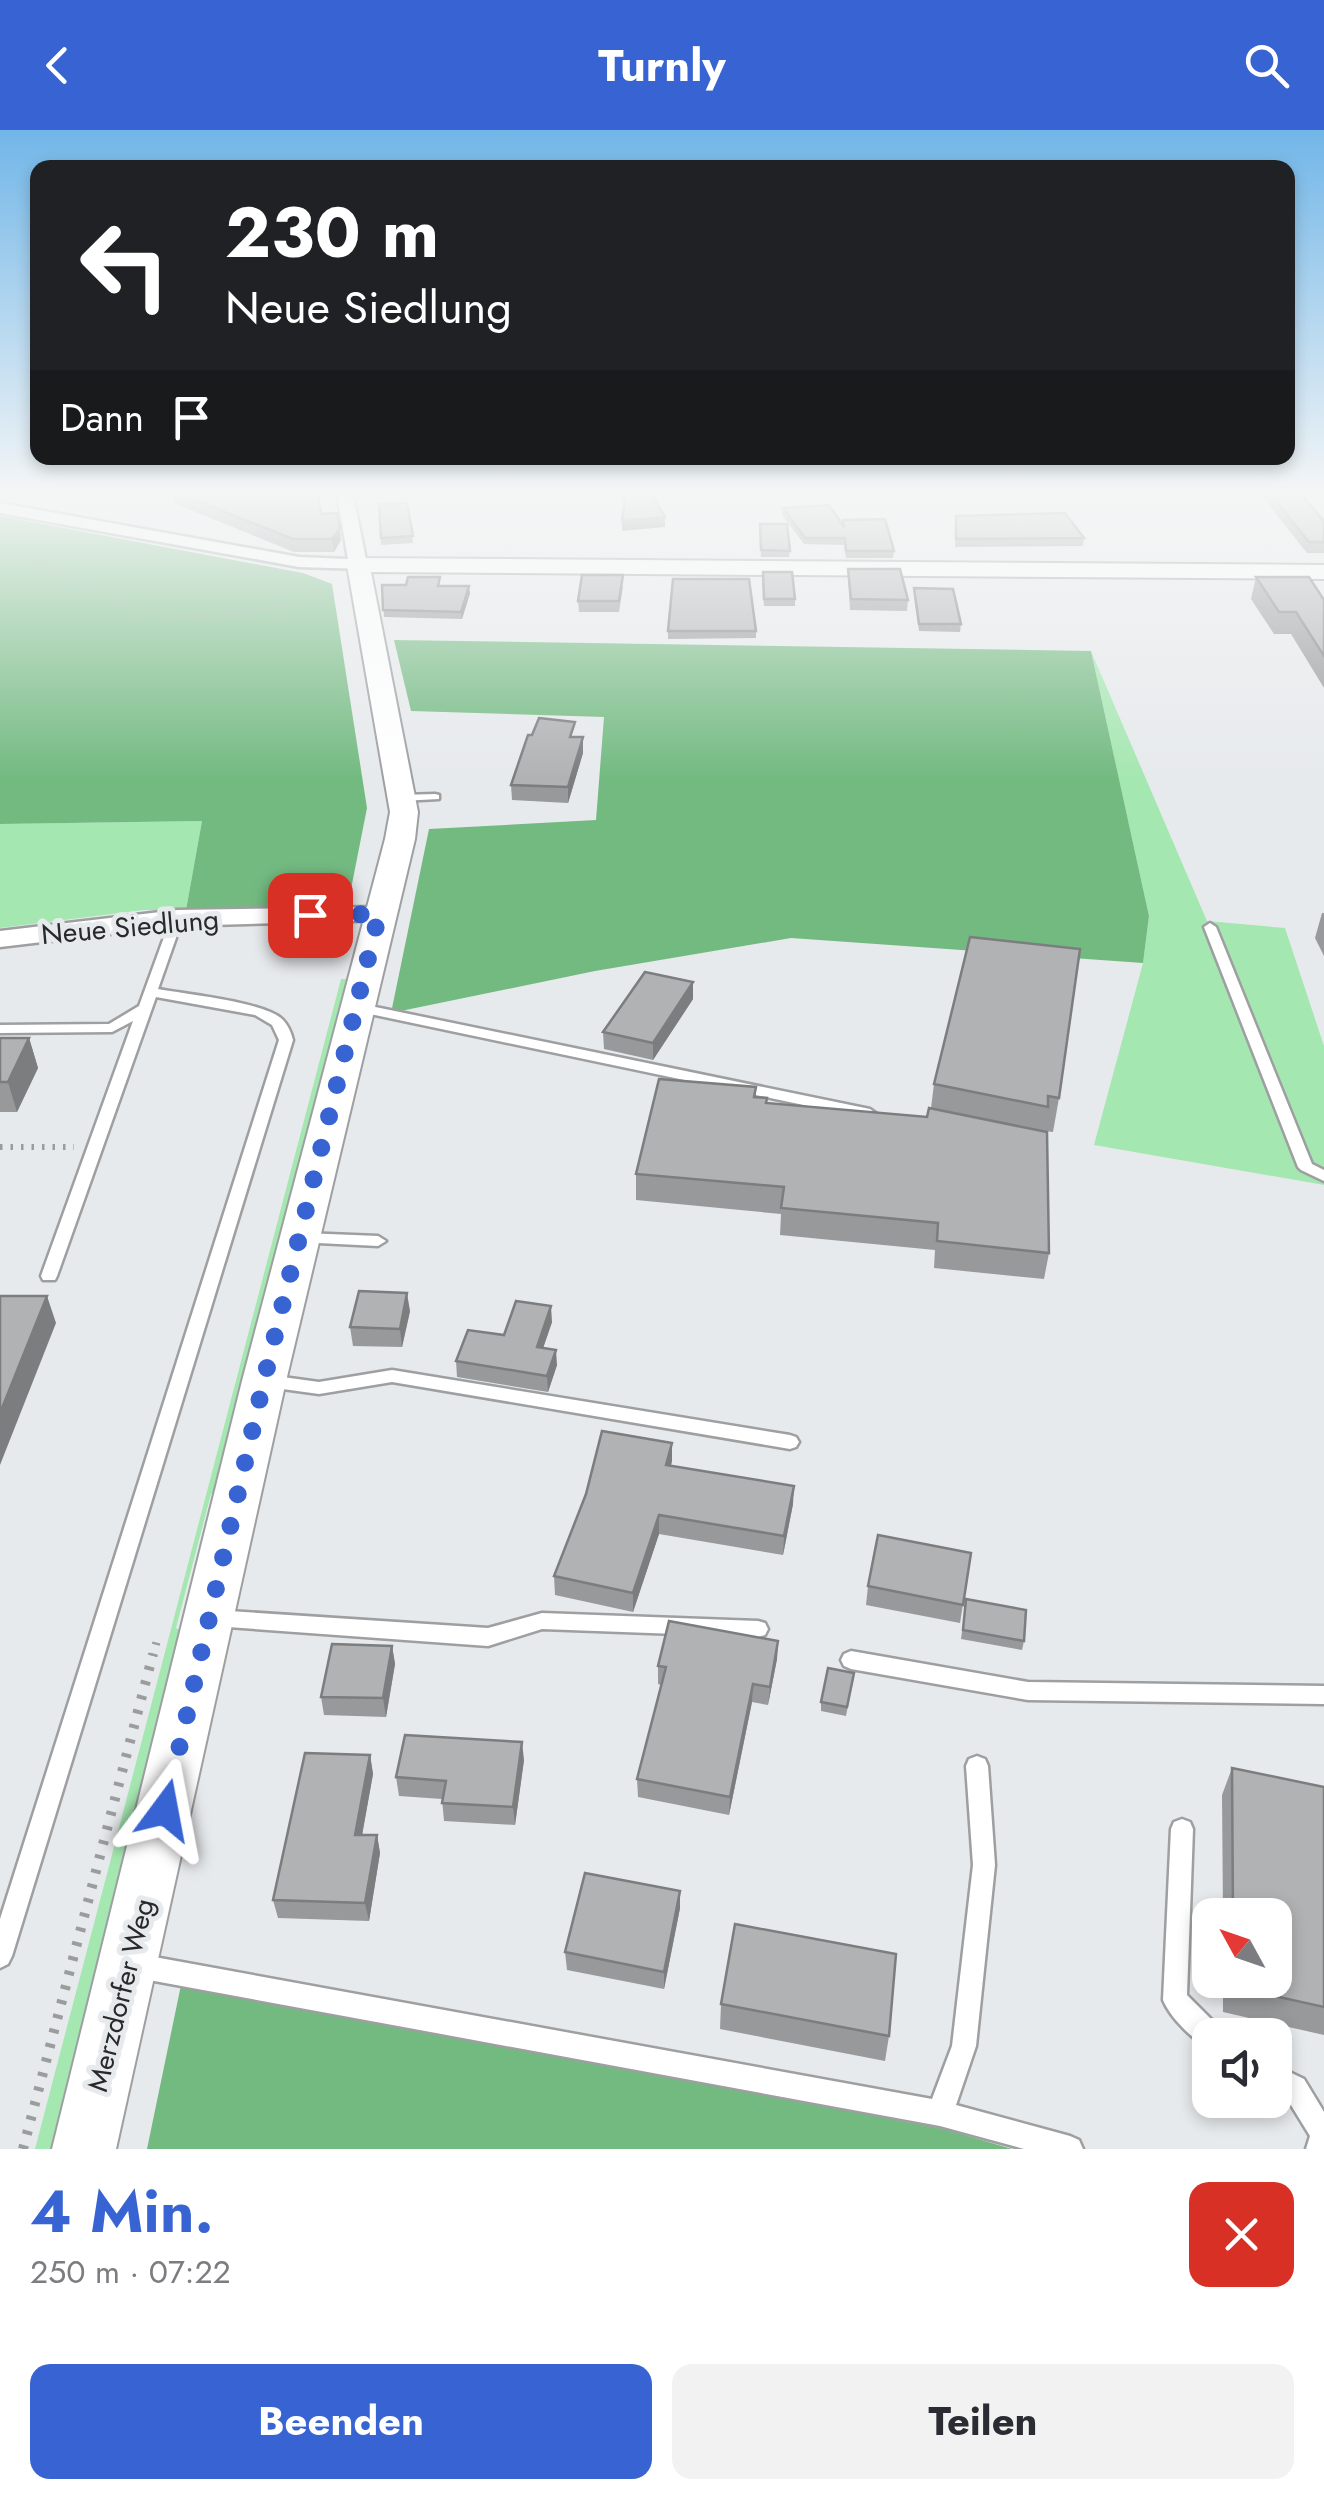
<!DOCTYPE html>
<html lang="de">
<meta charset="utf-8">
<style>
:root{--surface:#fff;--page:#f2f2f3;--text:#2b2b33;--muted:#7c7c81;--accent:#3763d3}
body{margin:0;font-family:Jost,sans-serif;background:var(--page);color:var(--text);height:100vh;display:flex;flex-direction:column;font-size:38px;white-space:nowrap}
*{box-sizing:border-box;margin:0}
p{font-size:32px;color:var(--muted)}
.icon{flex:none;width:55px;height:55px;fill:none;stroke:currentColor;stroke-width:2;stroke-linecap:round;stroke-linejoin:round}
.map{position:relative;height:2019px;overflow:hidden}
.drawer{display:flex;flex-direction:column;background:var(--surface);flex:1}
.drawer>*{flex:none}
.hud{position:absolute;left:30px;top:30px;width:1265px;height:305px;border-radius:20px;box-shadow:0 5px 15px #0003;background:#202124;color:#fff;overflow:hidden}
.needle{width:65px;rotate:310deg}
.buttons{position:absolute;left:1192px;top:1768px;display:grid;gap:20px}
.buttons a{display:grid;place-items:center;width:100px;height:100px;border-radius:20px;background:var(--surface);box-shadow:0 5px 15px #0003;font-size:50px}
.pin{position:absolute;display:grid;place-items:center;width:85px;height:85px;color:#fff;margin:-42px;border-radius:20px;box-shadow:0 5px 15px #0006}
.me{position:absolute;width:110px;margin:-55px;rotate:13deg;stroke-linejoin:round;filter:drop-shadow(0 0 8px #0008)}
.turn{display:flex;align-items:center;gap:35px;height:210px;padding:0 30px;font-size:45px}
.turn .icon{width:130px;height:130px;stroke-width:2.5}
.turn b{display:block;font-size:70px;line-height:85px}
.then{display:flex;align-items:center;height:95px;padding:0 30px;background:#0003;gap:20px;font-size:38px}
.round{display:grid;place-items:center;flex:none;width:105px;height:105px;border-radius:20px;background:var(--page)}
.headline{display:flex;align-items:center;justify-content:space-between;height:170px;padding:0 30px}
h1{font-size:60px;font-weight:700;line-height:75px;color:var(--accent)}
.cta{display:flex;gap:20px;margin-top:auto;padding:20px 30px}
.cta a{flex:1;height:115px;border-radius:20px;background:var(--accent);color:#fff;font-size:40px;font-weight:700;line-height:115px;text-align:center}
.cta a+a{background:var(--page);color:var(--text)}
header{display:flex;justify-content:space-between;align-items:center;height:130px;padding:0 30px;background:var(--accent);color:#fff;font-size:45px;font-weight:700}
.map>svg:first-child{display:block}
</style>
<header><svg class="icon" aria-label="back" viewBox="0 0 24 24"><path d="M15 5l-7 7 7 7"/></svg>Turnly<svg class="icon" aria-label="search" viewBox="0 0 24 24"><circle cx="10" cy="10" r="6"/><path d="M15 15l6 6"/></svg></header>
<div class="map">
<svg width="1324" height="2019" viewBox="0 0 1324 2019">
<rect width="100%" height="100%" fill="#e7eaec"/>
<g fill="#a5e7b1">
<path d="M1091 521 1207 791 1285 798 1324 916V1055L1094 1015 1143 833 1149 786Z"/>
<path d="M202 691 186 780H144L0 798V694Z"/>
<path d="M341 849H354L223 1359 211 1364 176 1498 188 1505 59 2019H35Z"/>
</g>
<g fill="#73ba81">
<path d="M0 386 303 443 332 454 367 678 350 764 337 772 319 775 186 780 202 691 0 694Z"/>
<path d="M394 510 1091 521 1149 786 1143 833 791 808 595 841 391 883 429 699 596 690 604 587 411 581Z"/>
<path d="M181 1855 944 1999 1012 2019H147Z"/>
</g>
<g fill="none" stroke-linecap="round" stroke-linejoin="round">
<defs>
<g id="service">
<path d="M435 664 439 665V669L401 671 395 668 401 665Z"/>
<path d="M177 784 183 788 158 859C185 864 264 872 282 889 288 895 291 902 293 910L12 1826 8 1834 0 1838V1789L279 910 272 895 255 885 156 867 57 1146 55 1150H43L41 1146 133 891 112 902 0 903V895L109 894 139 876 171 788Z"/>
<path d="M1210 793 1216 797 1312 1034 1324 1040V1051L1301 1040 1298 1037 1204 797Z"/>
<path d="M356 873 870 979 877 984 870 989 351 880 349 877 351 874Z"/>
<path d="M304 1103 378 1106 386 1111 378 1116 298 1112 296 1108 298 1104Z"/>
<path d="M392 1240 790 1305 796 1307 799 1312 796 1317 790 1319 392 1252 319 1264 268 1257 262 1256 259 1251 262 1246 268 1245 319 1252Z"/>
<path d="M214 1480 488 1498 542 1483 758 1491 765 1493 768 1499 765 1505 758 1507 542 1499 488 1516 214 1496 207 1494 204 1488 207 1482Z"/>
<path d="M851 1521 1028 1552 1324 1556V1574L1028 1570 851 1539 844 1536 841 1530 844 1524Z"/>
<path d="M977 1626 985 1629 988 1636 995 1735 976 1916 956 1975 1070 2006 1079 2010 1083 2019H1024L940 1996 138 1848 130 1844 126 1836 130 1828 138 1824 932 1969 952 1916 973 1735 966 1636 969 1629Z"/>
<path d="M1182 1689 1190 1692 1193 1699 1187 1865 1219 1897 1222 1905H1210V1918C1193 1911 1170 1887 1163 1870L1171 1699 1174 1692Z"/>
<path d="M1275 1935 1304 1949 1324 1982V2019H1306L1310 2006 1286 1967 1275 1961Z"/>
</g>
<g id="minor">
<path d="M337 365H353L367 435 364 439 299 437 0 383V373L299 427 348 429Z"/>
<path d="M379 777 392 785 388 790 177 796 0 817V801L177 780Z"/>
</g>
<path id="tertiary" d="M358 428 1324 435V449L371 442 418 682 415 709 286 1251 116 2019H52L242 1251 385 709 390 682 347 435Z"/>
</defs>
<use href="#service" stroke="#9d9fa1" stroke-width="5"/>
<use href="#minor" stroke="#9d9fa1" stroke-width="5"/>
<use href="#tertiary" stroke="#9d9fa1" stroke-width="4"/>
<path stroke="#9a9c9d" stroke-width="4" stroke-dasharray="1 5" stroke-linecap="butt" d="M27 403 26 426C73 448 123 482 176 486 230 490 284 471 337 468"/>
<path stroke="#9a9c9d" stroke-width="6" stroke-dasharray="2.5 8" stroke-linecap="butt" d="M0 1017H74"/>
<path stroke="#9a9c9d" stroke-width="8" stroke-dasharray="2.5 9" stroke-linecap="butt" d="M153 1526 157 1510"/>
<path stroke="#9a9c9d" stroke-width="10" stroke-dasharray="4 11" stroke-linecap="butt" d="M23 2019 153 1524"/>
<use href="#service" fill="#fff" fill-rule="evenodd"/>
<use href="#minor" fill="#fff" fill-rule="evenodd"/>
<use href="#tertiary" fill="#fff" fill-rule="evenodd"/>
</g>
<g fill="#97999b">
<path d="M174 365H318L321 384 341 410 334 422H294L176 374Z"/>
<path d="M1261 365H1301L1324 391V423H1307Z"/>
<path d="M407 373 413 413 381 415 379 374Z"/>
<path d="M783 378 843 395 894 421 893 428H846L844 415 804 414 782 385Z"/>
<path d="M956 386 1084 408 1083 416 955 417Z"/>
<path d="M760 394 790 421 789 427H761Z"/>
<path d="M848 439 908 470 907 481 850 480 848 449Z"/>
<path d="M1256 447 1324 470V558L1291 504H1274L1251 469Z"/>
<path d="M762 449 795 469V476H764Z"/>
<path d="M382 455 470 463 462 489 384 487Z"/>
<path d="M623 456 619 482H579L578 471Z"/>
<path d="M914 458 961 494 960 502 919 501 914 465Z"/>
<path d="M668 501H756V508L668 509Z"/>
<path d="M575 607 583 623 568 673 512 670 511 655Z"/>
<path d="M1322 783H1324V826L1315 808Z"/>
<path d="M693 852V869L653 930 604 919 603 902Z"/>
<path d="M0 908H29L38 938 17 982H0Z"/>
<path d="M934 954 1059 968 1053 1002 1044 1001 1049 1123 1044 1149 934 1138 935 1120 780 1105 781 1084 636 1070V1044L756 957V967L767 973 927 987 931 978Z"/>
<path d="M410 1181 402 1217 353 1216 350 1197Z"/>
<path d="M552 1192 543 1218 557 1235 548 1262 457 1247 456 1231 504 1205Z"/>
<path d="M672 1331 671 1335 793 1374 783 1425 659 1404 633 1482 555 1465 554 1446Z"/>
<path d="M971 1423 960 1493 866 1475 868 1456Z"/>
<path d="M965 1479 1024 1511 1022 1520 961 1509Z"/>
<path d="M778 1511 777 1529 768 1575 752 1572 729 1685 638 1667 637 1649 661 1555 658 1554V1536Z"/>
<path d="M392 1516 395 1534 386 1587 324 1585 321 1567Z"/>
<path d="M854 1543 846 1586 821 1581V1572Z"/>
<path d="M370 1625 373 1644 362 1705H377L380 1723 369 1791 278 1788 273 1770Z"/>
<path d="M524 1630 515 1695 444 1691 442 1669 399 1666 396 1647Z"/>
<path d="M1232 1638 1324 1657V1905L1223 1882V1850H1275V1785H1223L1222 1665Z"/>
<path d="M680 1778 664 1859 567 1840 565 1822Z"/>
<path d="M721 1874 889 1906 885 1931 720 1899Z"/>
</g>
<g fill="#7b7d7e">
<path d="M665 387V397L622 401V391Z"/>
<path d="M340 398 341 410 334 422 332 409Z"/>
<path d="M469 456 470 463 462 489 461 482Z"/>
<path d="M583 607V623L568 673V657Z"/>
<path d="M693 852V869L653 930V913Z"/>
<path d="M29 908 38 938 17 982 8 952Z"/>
<path d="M407 1163 410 1181 402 1217 400 1199Z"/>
<path d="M47 1166 56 1193 0 1335V1283Z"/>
<path d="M551 1176 552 1192 538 1233 537 1217Z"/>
<path d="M556 1220 557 1235 548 1262 547 1246Z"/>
<path d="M672 1313V1331L666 1353V1335Z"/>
<path d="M794 1356 793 1374 783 1425 784 1406Z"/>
<path d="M659 1385V1404L633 1482V1463Z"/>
<path d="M778 1511 777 1529 768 1575 770 1557Z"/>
<path d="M392 1516 395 1534 386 1587 383 1568Z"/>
<path d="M753 1554 752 1572 729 1685 730 1667Z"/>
<path d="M522 1612 524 1630 515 1695 513 1677Z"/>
<path d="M370 1625 373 1644 359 1722 355 1705Z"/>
<path d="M377 1705 380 1723 369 1791 365 1773Z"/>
<path d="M680 1761V1778L664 1859V1842Z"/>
</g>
<g fill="#b0b2b4" stroke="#7b7d7e" stroke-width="2.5">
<path d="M182 365H318L321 384 337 383 340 398 332 409H293Z"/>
<path d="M625 365H652L665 387 622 391Z"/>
<path d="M1271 365H1301L1324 391V412H1309Z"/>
<path d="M407 373 413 406 381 408 379 374Z"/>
<path d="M829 375 844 397 843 390 885 389 894 421H846L845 408H805L783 378Z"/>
<path d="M1065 383 1084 408 956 409V386Z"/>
<path d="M760 394H787L790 421 761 420Z"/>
<path d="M848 439H900L908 470 851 469Z"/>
<path d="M763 442H792L795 469H764Z"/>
<path d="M582 445H623L619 471H578Z"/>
<path d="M408 447H440L438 456H469L461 482 383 480 382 455H406Z"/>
<path d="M1256 447H1309L1324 470V526L1296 482H1279Z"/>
<path d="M673 449H749L756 501H668Z"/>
<path d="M914 458 953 459 961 494H919Z"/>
<path d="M539 588 575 592 570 607H583L568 657 511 655 528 605H532Z"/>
<path d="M970 807 1080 819 1059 968 1048 966V977L934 954Z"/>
<path d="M645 842 693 852 653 913 603 902Z"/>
<path d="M0 908H29L8 952H0Z"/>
<path d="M659 949 756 957 754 967 767 968 766 973 927 987 929 978 1047 1002 1049 1123 937 1111 938 1093 781 1078 784 1057 636 1044Z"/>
<path d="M359 1161 407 1163 400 1199 350 1197Z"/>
<path d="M0 1166H47L0 1283Z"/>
<path d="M516 1171 551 1176 537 1217 556 1220 547 1246 456 1231 468 1200 504 1205Z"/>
<path d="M602 1301 672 1313 666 1335 794 1356 784 1406 659 1385 633 1463 554 1446 586 1364Z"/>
<path d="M878 1405 971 1423 963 1475 868 1456Z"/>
<path d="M966 1469 1026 1480 1024 1511 963 1500Z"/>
<path d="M669 1491 778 1511 770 1557 753 1554 730 1667 637 1649 666 1537 658 1536Z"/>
<path d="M332 1514 392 1516 383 1568 321 1567Z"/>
<path d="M828 1538 854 1543 847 1577 821 1572Z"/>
<path d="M405 1605 522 1612 513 1677 442 1673 446 1651 396 1647Z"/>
<path d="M305 1623 370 1625 355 1705H377L365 1773 273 1770Z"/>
<path d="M1232 1638 1324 1657V1877L1234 1857V1850H1275V1785H1233Z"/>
<path d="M585 1743 680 1761 664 1842 565 1822Z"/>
<path d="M735 1794 896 1824 889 1906 721 1874Z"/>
</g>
<linearGradient id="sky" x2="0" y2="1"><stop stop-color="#71b6e8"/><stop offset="0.56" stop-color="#f4f6f6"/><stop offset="1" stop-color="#f4f6f6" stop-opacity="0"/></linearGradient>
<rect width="1324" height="648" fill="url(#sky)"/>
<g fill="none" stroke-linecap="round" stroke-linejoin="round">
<path stroke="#3763d3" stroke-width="18" stroke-dasharray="0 32.4" d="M165 1680 264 1250 379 784 310 785"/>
</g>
<g text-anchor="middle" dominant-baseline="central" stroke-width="10" stroke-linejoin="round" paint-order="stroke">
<g font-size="28" fill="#282929" stroke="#e7eaec">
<text transform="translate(130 797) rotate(-5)">Neue Siedlung</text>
<text transform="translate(121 1865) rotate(-76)">Merzdorfer Weg</text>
</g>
</g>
</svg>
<div class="buttons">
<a><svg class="needle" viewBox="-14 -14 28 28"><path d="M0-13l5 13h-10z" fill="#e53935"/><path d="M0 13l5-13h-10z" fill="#7c7c81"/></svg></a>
<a><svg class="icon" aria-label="sound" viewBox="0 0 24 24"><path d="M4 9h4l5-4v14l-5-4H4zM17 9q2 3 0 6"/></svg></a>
</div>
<div class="pin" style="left:310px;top:785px;background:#d93025"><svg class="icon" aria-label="arrive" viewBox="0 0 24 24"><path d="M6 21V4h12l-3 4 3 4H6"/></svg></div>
<svg class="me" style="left:165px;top:1680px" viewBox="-20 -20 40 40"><path d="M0-17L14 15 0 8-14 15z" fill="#3763d3" stroke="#fff" stroke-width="4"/></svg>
<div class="hud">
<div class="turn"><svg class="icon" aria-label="left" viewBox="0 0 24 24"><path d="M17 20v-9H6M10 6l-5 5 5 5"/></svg><div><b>230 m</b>Neue Siedlung</div></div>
<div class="then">Dann<svg class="icon" aria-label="arrive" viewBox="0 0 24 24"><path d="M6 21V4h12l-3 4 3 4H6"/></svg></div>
</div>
</div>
<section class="drawer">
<div class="headline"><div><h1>4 Min.</h1><p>250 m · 07:22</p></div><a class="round" style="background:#d93025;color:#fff"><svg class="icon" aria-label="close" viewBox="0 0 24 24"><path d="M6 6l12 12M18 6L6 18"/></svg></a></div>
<div class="cta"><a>Beenden</a><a>Teilen</a></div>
</section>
